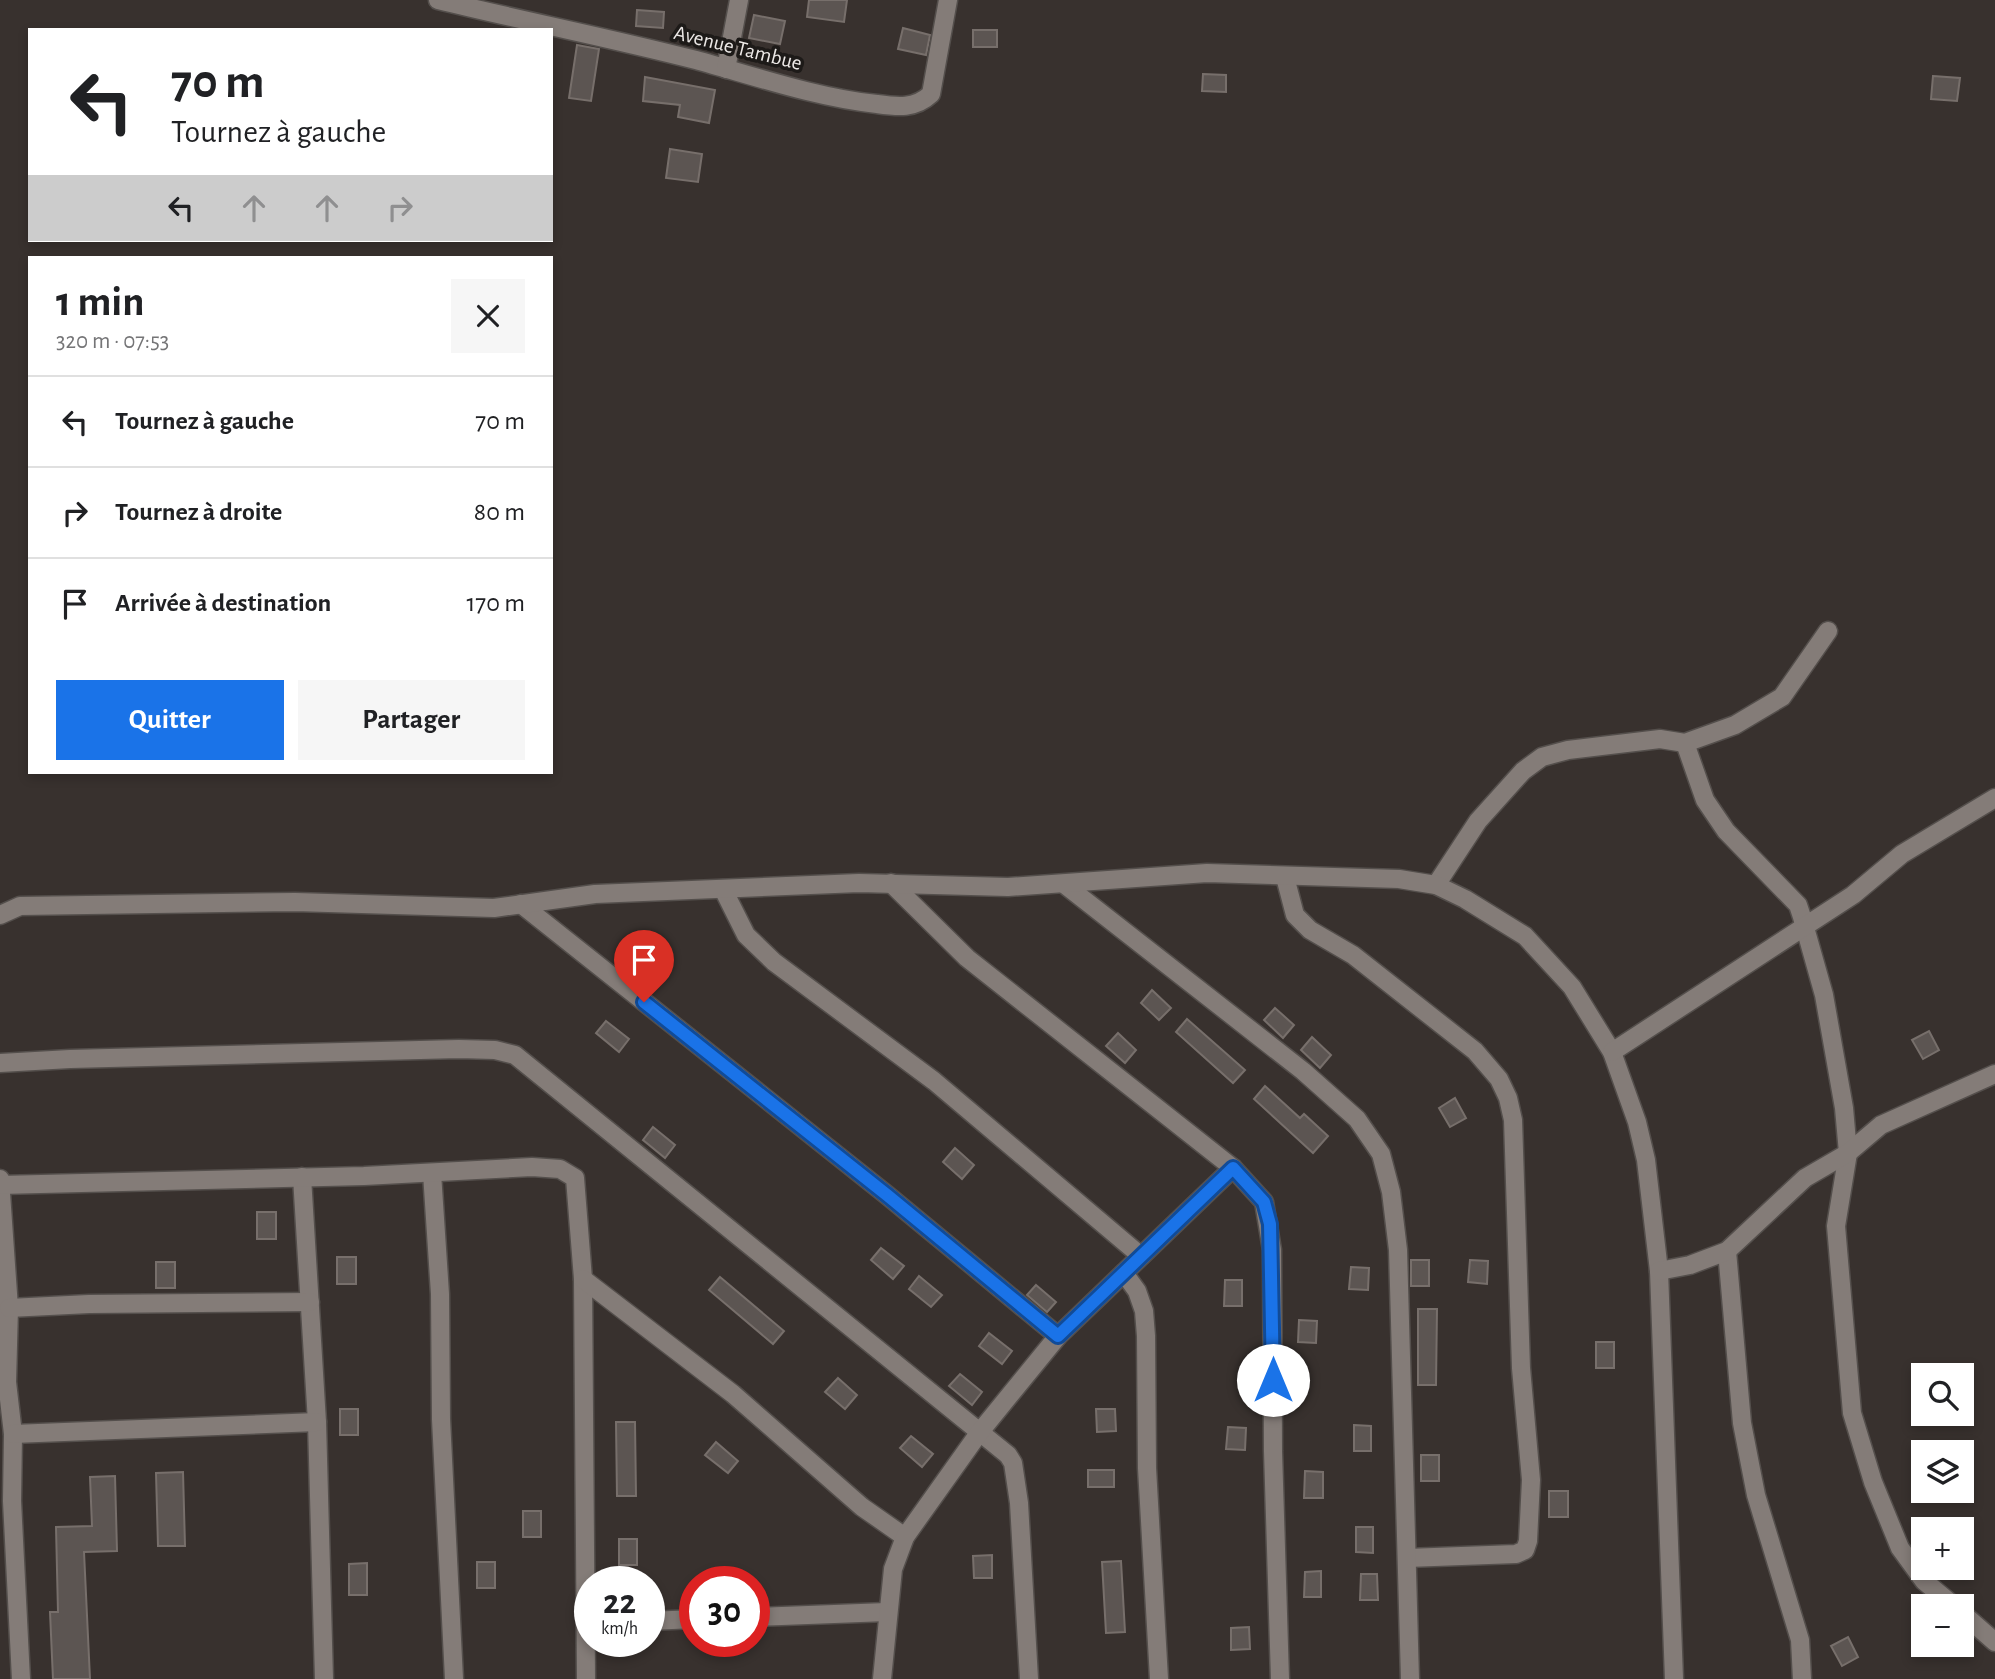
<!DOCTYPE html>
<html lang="fr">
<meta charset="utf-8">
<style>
:root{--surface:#fff;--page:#f6f6f6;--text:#202124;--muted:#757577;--line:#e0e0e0;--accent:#1a73e8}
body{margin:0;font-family:"Alegreya Sans",sans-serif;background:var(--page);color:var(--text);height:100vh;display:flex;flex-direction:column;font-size:26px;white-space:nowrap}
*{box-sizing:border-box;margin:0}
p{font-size:23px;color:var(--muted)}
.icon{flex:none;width:38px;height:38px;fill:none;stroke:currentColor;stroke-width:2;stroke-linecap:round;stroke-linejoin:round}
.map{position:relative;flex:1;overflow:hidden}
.side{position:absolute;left:28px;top:256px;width:525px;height:518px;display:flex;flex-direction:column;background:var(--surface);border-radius:0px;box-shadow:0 4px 10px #0003}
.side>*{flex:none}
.hud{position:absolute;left:28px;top:28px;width:525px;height:214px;border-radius:0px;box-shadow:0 4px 10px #0003;background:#fff;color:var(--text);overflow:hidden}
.controls{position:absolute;left:1911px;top:1363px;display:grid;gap:14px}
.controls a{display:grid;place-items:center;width:63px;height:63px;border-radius:0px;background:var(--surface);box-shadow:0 4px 10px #0003;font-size:35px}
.speed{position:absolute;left:574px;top:1566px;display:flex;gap:14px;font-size:35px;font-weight:700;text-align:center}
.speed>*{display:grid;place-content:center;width:91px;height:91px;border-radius:50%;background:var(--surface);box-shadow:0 4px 10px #0003;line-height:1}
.speed small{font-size:18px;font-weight:400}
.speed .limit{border:10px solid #d22;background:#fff;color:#111}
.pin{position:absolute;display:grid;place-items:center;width:60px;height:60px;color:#fff;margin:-72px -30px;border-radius:50% 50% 50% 0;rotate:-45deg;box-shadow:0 0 7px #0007}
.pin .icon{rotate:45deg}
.me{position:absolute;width:77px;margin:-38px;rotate:0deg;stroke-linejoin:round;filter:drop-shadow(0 0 5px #0008)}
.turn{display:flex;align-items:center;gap:24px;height:147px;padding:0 28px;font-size:32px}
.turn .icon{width:91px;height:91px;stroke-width:2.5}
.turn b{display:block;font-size:49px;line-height:60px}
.lanes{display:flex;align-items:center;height:66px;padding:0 28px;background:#0003;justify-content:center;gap:35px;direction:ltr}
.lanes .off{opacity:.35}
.round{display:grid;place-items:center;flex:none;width:74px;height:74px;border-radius:0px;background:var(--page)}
.headline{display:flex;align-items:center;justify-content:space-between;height:119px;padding:0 28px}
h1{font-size:42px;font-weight:600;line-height:52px}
.button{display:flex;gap:14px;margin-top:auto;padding:14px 28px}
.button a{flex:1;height:80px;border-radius:0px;background:var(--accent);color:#fff;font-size:28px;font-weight:600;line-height:80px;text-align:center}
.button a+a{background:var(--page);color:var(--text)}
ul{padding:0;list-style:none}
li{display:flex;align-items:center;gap:21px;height:91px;padding:0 28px;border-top:2px solid var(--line)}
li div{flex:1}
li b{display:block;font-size:26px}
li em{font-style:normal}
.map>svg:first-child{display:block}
</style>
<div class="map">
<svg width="1995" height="1679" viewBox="0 0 1995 1679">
<rect width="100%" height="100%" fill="#38312e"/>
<g fill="#5c5552" stroke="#776f6b" stroke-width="2">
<path d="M809 0H847L844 22 807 17Z"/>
<path d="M637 10 664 12 663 28 636 26Z"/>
<path d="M754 15 785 21 780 44 749 38Z"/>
<path d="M903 28 930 35 926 55 898 49Z"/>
<rect x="973" y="30" width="24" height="17"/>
<path d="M577 45 599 49 591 101 569 98Z"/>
<path d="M1203 74 1226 75V92L1202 91Z"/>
<path d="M1933 76 1960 78 1957 101 1931 99Z"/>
<path d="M645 77 715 90 709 123 678 117 680 105 643 101Z"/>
<path d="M670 149 702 154 698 182 666 178Z"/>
<path d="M1152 990 1171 1008 1159 1020 1141 1003Z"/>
<path d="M1275 1008 1294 1025 1283 1038 1264 1020Z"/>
<path d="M1187 1019 1245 1070 1233 1083 1176 1032Z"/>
<path d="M606 1021 629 1039 619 1052 596 1033Z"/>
<path d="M1929 1031 1939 1050 1923 1059 1912 1040Z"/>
<path d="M1118 1033 1136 1050 1125 1063 1106 1046Z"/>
<path d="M1312 1037 1331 1055 1320 1068 1301 1050Z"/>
<path d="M1265 1086 1300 1118 1304 1114 1328 1136 1313 1153 1254 1099Z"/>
<path d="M1455 1098 1466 1118 1450 1127 1439 1108Z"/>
<path d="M653 1127 675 1145 665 1158 643 1140Z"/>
<path d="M955 1148 974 1165 962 1179 943 1162Z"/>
<rect x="257" y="1212" width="19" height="27"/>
<path d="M881 1248 904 1266 893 1279 871 1260Z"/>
<rect x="337" y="1257" width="19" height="27"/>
<rect x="1411" y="1260" width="18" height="26"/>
<path d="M1470 1260 1488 1261 1487 1284 1468 1282Z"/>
<rect x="156" y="1262" width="19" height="26"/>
<path d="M1351 1267 1369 1268 1368 1290 1349 1289Z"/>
<path d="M919 1276 942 1295 931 1307 909 1289Z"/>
<path d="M720 1277 784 1331 773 1344 709 1290Z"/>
<path d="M1225 1280H1242V1306H1224Z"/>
<path d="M1036 1285 1056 1302 1047 1312 1027 1295Z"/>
<path d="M1418 1309H1437L1436 1385H1418Z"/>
<path d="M1299 1320 1317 1321 1316 1343 1298 1342Z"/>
<path d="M989 1333 1012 1351 1002 1364 979 1346Z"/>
<rect x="1596" y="1342" width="18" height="26"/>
<path d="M960 1374 982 1392 972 1405 949 1386Z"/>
<path d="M838 1378 857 1395 845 1409 825 1392Z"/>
<rect x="340" y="1409" width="18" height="26"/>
<path d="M1096 1409H1115L1116 1431 1097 1432Z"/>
<path d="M616 1422H635L636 1496H617Z"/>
<path d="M1354 1425 1371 1426V1451H1354Z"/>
<path d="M1228 1427 1246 1428 1245 1450 1226 1449Z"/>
<path d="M911 1436 933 1454 922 1467 900 1448Z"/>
<path d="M716 1442 738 1461 728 1473 705 1455Z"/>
<rect x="1421" y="1455" width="18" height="26"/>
<rect x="1088" y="1470" width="26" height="17"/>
<path d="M1305 1471 1323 1472V1498H1304Z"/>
<path d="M183 1472 185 1546H158L156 1473Z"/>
<path d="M115 1476 117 1551 84 1552 90 1679H53L50 1612H58L56 1527 92 1526 90 1477Z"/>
<rect x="1549" y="1491" width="19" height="26"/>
<rect x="523" y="1511" width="18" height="26"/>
<path d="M1356 1527H1373V1553L1356 1552Z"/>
<rect x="619" y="1539" width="18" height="26"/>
<path d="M992 1555V1578H974L973 1556Z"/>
<path d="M1121 1561 1125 1632 1106 1633 1102 1562Z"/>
<rect x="477" y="1562" width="18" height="26"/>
<path d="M367 1563V1595H349V1564Z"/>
<path d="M1321 1571V1597H1304L1305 1572Z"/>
<path d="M1361 1574H1377L1378 1600H1360Z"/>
<path d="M1249 1627 1250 1649 1231 1650V1628Z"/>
<path d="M1848 1637 1858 1657 1842 1666 1831 1646Z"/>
</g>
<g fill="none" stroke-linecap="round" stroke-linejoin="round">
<defs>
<g id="minor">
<path d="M438 0C524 21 610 38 696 60 754 76 818 98 877 104 898 107 915 109 931 94L948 0"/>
<path d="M726 69 739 0"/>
<path d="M1685 743 1705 800 1726 831 1798 905 1802 917 1824 995 1844 1108 1848 1153 1836 1226 1852 1413 1873 1482 1900 1548 1924 1581 1954 1606"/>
<path d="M1285 877 1295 915 1310 930 1353 955 1475 1051 1499 1079 1508 1098 1513 1120 1521 1368 1531 1480 1528 1541 1525 1550 1516 1554 1407 1558"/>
<path d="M891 883 967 958 1233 1168 1264 1202 1272 1250 1273 1451 1280 1679"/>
<path d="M1064 884 1303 1071 1357 1119 1381 1154 1391 1192 1398 1250 1410 1679"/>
<path d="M1436 885 1478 821 1523 771 1542 757 1568 750 1660 739 1685 743 1735 725 1782 697 1828 631"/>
<path d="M723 889 746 935 774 962 934 1081 1141 1256"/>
<path d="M521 904 887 1195 1058 1336"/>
<path d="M0 915 20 906 295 902 494 908 595 894 859 883 1008 887 1207 873 1399 879 1436 885 1465 899 1525 936 1572 987 1612 1052 1637 1122 1646 1160 1659 1271 1674 1679"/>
<path d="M1612 1052 1853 895 1902 854 1995 798"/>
<path d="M0 1063 70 1059 459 1049 495 1050 515 1055 1008 1455 1013 1463 1019 1503 1029 1679"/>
<path d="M432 1173 440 1294 441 1419 454 1679"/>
<path d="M302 1177 317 1422 324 1679"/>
<path d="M0 1179 9 1308 7 1382 13 1434 12 1501 21 1679"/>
<path d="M0 1185 364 1176 532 1167 560 1169 575 1178 583 1279 586 1679"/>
<path d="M1727 1251 1742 1423 1756 1495 1800 1640 1802 1679"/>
<path d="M1659 1271 1690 1265 1727 1251 1805 1178 1848 1153 1881 1125 1995 1074"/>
<path d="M1124 1273 1137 1291 1144 1311 1146 1336 1147 1468 1159 1679"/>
<path d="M583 1279 733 1394 862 1507 905 1537"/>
<path d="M9 1308 89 1304 310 1302"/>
<path d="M13 1434 317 1422"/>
<path d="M1962 1613 1995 1642"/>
<path d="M754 1617 887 1612"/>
<path d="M649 1621 695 1619"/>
<path d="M882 1679 893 1569 905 1537 979 1433 1058 1336 1233 1168"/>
</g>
</defs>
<use href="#minor" stroke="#544f4c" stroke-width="21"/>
<use href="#minor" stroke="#847c78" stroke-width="18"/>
</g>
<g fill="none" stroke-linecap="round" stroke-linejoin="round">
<defs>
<path id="route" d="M644 1002 887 1195 1058 1336 1233 1168 1264 1202 1270 1224 1273 1380"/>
</defs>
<use href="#route" stroke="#114b97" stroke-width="18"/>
<use href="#route" stroke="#1a73e8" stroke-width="12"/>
</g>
<g text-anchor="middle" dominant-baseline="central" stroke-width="7" stroke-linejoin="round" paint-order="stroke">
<g font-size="21" fill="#ece8e6" stroke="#1d1a18">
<text transform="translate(738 48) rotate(14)">Avenue Tambue</text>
</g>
</g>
</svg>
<div class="controls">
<a><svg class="icon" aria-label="search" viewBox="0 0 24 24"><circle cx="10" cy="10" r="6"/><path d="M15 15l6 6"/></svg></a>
<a><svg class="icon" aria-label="layers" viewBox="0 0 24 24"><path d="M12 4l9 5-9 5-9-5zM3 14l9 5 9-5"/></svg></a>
<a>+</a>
<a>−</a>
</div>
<div class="speed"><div>22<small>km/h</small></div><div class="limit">30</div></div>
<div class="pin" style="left:644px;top:1002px;background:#d93025"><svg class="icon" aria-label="arrive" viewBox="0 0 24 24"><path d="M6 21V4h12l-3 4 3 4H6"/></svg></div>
<svg class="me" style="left:1273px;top:1380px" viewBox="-20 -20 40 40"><circle r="19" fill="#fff"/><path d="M0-13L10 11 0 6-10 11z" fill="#1a73e8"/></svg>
<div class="hud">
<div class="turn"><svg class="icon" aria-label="left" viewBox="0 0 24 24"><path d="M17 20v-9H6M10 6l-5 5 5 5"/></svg><div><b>70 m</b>Tournez à gauche</div></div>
<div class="lanes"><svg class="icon" aria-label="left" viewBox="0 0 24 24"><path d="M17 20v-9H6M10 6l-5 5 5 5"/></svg><svg class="icon off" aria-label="ahead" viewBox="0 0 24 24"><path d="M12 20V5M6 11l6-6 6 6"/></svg><svg class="icon off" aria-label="ahead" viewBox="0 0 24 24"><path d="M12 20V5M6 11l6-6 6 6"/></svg><svg class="icon off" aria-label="right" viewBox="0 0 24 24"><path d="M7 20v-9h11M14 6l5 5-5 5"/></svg></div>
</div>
<section class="side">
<div class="headline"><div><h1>1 min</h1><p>320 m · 07:53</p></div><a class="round"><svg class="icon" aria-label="close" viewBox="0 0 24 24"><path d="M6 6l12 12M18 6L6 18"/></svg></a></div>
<ul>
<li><svg class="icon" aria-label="left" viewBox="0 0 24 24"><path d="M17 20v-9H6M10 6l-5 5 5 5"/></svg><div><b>Tournez à gauche</b></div><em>70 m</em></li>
<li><svg class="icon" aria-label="right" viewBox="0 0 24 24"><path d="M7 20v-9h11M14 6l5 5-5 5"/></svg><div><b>Tournez à droite</b></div><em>80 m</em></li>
<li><svg class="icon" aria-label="arrive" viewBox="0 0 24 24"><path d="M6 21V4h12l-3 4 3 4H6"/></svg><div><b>Arrivée à destination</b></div><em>170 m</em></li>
</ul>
<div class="button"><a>Quitter</a><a>Partager</a></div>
</section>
</div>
